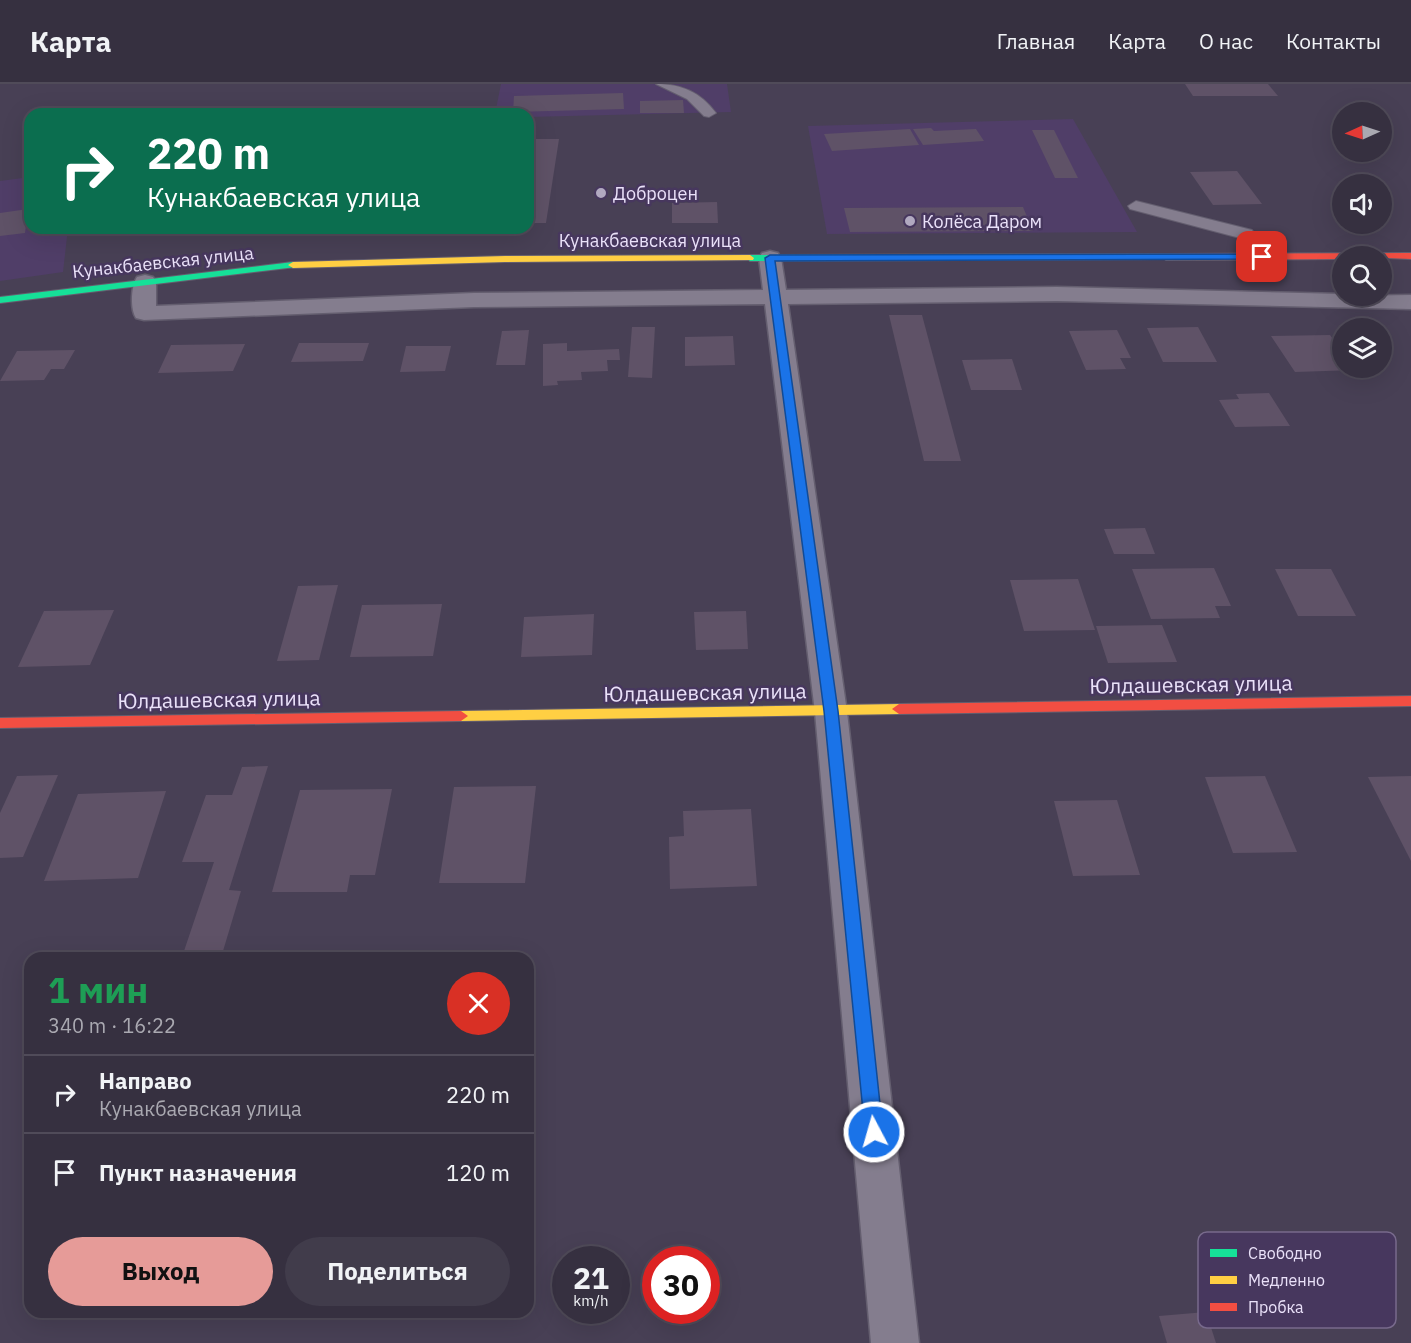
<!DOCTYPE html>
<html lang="ru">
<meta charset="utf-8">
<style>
:root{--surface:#363040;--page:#413c4b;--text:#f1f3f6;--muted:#aaa9b1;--line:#504b59;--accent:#e69b98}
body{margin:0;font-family:"IBM Plex Sans",sans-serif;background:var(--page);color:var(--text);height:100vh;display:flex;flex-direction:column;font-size:22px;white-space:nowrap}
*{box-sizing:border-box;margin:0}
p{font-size:20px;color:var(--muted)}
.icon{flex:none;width:33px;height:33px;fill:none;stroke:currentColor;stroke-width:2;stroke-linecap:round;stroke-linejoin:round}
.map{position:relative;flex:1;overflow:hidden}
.side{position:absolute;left:24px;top:868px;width:510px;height:366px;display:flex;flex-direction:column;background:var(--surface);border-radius:18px;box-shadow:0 6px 24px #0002,0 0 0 2px var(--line)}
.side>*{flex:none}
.top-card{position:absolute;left:24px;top:24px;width:510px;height:126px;border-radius:18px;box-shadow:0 6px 24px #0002,0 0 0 2px var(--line);background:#0b6e4f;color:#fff;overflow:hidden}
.needle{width:39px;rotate:267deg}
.controls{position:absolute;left:1332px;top:18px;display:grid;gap:12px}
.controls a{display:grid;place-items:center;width:60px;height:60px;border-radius:50%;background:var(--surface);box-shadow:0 6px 24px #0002,0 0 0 2px var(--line);font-size:30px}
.speed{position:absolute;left:552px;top:1162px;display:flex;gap:12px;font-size:30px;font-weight:700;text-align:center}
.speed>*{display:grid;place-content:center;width:78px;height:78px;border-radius:50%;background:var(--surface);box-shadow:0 6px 24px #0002,0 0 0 2px var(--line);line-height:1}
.speed small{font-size:15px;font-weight:400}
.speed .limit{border:9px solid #d22;background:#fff;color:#111}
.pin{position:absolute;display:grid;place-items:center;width:51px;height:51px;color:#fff;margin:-26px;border-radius:12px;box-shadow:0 3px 9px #0006}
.me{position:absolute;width:66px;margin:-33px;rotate:354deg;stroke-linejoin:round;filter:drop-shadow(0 0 4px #0008)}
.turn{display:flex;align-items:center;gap:21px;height:126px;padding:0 24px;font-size:27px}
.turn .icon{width:78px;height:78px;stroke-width:2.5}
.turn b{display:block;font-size:42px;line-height:51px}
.round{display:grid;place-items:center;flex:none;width:63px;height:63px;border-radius:32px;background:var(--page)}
.overview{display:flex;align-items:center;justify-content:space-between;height:102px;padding:0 24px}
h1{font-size:36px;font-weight:700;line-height:45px;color:#1e9e55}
.button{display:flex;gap:12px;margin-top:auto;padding:12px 24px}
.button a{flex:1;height:69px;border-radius:36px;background:var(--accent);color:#111;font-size:24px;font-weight:700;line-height:69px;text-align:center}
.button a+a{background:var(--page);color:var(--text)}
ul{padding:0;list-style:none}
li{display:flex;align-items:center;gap:18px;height:78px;padding:0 24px;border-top:2px solid var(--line)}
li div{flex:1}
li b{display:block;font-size:22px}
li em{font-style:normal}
header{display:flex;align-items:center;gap:36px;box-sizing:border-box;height:84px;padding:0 30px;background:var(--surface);border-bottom:2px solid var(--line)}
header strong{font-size:28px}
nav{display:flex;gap:33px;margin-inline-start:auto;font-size:21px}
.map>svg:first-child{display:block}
</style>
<header>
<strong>Карта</strong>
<nav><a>Главная</a><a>Карта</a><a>О нас</a><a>Контакты</a></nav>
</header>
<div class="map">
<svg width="1411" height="1259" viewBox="0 0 1411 1259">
<rect width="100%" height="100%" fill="#484055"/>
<g fill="#503e68">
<path d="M501 0H727L731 28 528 33V30H495Z"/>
<path d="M1073 35 1137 148 827 150 808 42Z"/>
<path d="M30 93V144H68L63 188 0 197V97Z"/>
</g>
<g fill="#5f5267">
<path d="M1185 0H1268L1278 12H1193Z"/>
<path d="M623 9 624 25 513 28 514 12Z"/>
<path d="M683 16 684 29H640V17Z"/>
<path d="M931 44 934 47 976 45 984 57 923 61 913 45Z"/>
<path d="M910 45 919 61 832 67 824 50Z"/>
<path d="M1032 46H1054L1078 94H1055Z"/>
<path d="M528 55H559L546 139H528Z"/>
<path d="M1237 87 1262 120 1213 121 1190 88Z"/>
<path d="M717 118 718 139H672V119Z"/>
<path d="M1023 123 1033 147 850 148 844 124Z"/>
<path d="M28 125 25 149 0 152V129Z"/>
<path d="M889 231H922L961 377H924Z"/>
<path d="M632 243H655L652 294 628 293Z"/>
<path d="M1198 243 1217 278H1163L1147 244Z"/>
<path d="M529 246 525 281H496L502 247Z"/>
<path d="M1117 246 1131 274H1120L1126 285 1086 286 1069 247Z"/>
<path d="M1330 251 1342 268V284H1354L1356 286 1295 288 1271 252Z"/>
<path d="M733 252 735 281 685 282V253Z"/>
<path d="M299 259H369L363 277 291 278Z"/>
<path d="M567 259V267L619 265 620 276H607L608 287 581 288 582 296 557 297 558 301 543 302V260Z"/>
<path d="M245 260 233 287 158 289 171 261Z"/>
<path d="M406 262H451L445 287 400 288Z"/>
<path d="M75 266 64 285H51L44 296 0 297 17 267Z"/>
<path d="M1012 275 1022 306H971L962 276Z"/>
<path d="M1269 309 1290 342 1235 343 1219 316 1239 315 1236 310Z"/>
<path d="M1145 444 1155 470H1114L1104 445Z"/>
<path d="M1214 484 1231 522H1215L1220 534 1151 535 1132 485Z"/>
<path d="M1275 485H1331L1356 532H1298Z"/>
<path d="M1078 495 1095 546 1024 547 1010 496Z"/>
<path d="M338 501 319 576 277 577 298 502Z"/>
<path d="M442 520 433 572 350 573 362 521Z"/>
<path d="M114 526 90 581 18 583 44 527Z"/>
<path d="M746 527 748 565 696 566 694 528Z"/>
<path d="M594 530 592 571 521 573 524 533Z"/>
<path d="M1162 541 1177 578 1108 579 1096 542Z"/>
<path d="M268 682 229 806 241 807 223 867H184L214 778H182L206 711H232L242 683Z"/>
<path d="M58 691 23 773 0 774V729L17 692Z"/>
<path d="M1265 692 1297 768 1233 769 1205 693Z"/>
<path d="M1411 692V777L1368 693Z"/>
<path d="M536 702 525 799H439L454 703Z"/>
<path d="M392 705 375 791H350L347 808H272L300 706Z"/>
<path d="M166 707 138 794 44 797 78 710Z"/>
<path d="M1117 716 1140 791 1073 792 1054 717Z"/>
<path d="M751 725 757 802 670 805 669 753 684 752 683 727Z"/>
<path d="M1206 1228 1216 1259H1167L1159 1232Z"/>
</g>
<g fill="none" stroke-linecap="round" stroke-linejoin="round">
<defs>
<g id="lane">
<path d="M656 0C682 0 700 8 716 29L709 33 704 32 687 15Z"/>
<path d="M1136 117 1252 146 1270 173 1268 177H1256L1240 154 1130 125 1128 122Z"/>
</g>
<path id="street" d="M770 167 778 169 781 174 786 206 1057 203 1342 210V212L1411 211V225L1057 217 788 220 847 628 919 1259H871L815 628 765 220 474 223 144 236 136 234C130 225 131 202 137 193L145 191 153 193 156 198V222L474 209 763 206 759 174 762 169Z"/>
<g id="fast">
<path d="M1166 170 1169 171V175L750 177 746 174 750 171Z"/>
<path d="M293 178 296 179V183L0 219V213Z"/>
</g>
<g id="slow">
<path d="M750 171 754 174 753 176 505 178 293 184 288 181 293 178 505 172Z"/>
<path d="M899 620 906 625 899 630 461 637 454 632 461 627Z"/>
</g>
<g id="jam">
<path d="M1411 169V175L1342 172V175L1166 176 1162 173 1166 170Z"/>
<path d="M1411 612V622L899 630 892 625 899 620Z"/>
<path d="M461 627 468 632 461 637 0 644V634Z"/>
</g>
</defs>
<use href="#lane" stroke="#645e6f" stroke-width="2"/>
<use href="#street" stroke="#645e6f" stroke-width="3"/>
<use href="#fast" stroke="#645e6f" stroke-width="2"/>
<use href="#slow" stroke="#645e6f" stroke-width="2"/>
<use href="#jam" stroke="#645e6f" stroke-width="2"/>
<use href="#lane" fill="#847d8e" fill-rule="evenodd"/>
<use href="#street" fill="#847d8e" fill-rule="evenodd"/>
<use href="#fast" fill="#16e098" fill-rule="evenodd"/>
<use href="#slow" fill="#ffcf43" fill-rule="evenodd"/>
<use href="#jam" fill="#f24e42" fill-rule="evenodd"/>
</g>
<path fill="#1a73e8" stroke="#114b97" stroke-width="1.5" d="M1262 170 1266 173 1265 175 775 177 838 627 883 1048 880 1055 874 1057 867 1055 865 1048 824 627 765 174 770 171Z"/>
<g fill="#b1a9c0" stroke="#47375e" stroke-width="2">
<circle cx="601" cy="109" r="6"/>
<circle cx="910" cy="137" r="6"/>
</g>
<g text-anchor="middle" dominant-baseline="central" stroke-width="5" stroke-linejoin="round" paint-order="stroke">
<g font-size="18" fill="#eae1f9" stroke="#47375e" text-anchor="start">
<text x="613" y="109">Доброцен</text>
<text x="922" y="137">Колёса Даром</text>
</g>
<g font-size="18" fill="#eae1f9" stroke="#47375e">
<text x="650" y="156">Кунакбаевская улица</text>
<text transform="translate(163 178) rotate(-6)">Кунакбаевская улица</text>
</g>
<g font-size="21" fill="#eae1f9" stroke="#47375e">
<text transform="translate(1191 600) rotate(-1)">Юлдашевская улица</text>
<text transform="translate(705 608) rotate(-1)">Юлдашевская улица</text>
<text transform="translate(219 615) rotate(-1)">Юлдашевская улица</text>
</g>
</g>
<rect x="1198" y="1148" width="198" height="96" rx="9" fill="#47375e" stroke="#786a8c" stroke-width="1.5"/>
<rect x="1210" y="1165" width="27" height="8" fill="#16e098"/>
<rect x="1210" y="1192" width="27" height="8" fill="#ffcf43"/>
<rect x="1210" y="1219" width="27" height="8" fill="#f24e42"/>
<g font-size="16" fill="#eae1f9">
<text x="1248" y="1175">Свободно</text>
<text x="1248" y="1202">Медленно</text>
<text x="1248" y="1229">Пробка</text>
</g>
</svg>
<div class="controls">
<a><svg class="needle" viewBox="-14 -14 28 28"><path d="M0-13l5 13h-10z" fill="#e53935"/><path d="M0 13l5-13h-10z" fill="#aaa9b1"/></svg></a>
<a><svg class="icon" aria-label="sound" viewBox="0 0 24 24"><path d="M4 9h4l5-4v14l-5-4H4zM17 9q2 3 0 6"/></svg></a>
<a><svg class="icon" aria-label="search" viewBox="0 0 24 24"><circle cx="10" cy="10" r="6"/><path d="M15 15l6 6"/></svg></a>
<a><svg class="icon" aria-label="layers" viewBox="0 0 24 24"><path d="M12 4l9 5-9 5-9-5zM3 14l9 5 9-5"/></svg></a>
</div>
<div class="speed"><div>21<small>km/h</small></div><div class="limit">30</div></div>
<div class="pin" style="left:1262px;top:173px;background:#d93025"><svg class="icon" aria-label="arrive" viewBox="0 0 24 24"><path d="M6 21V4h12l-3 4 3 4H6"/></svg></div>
<svg class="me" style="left:874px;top:1048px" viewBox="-20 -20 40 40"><circle r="17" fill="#1a73e8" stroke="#fff" stroke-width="3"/><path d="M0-11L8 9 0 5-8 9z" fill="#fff"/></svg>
<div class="top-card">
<div class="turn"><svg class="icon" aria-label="right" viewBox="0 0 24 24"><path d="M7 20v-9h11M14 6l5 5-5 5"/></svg><div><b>220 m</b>Кунакбаевская улица</div></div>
</div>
<section class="side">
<div class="overview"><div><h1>1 мин</h1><p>340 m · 16:22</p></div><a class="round" style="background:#d93025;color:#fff"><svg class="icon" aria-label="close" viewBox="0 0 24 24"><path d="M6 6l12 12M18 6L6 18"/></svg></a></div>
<ul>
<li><svg class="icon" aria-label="right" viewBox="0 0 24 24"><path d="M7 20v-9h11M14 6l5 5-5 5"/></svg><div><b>Направо</b><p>Кунакбаевская улица</p></div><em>220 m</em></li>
<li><svg class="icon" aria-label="arrive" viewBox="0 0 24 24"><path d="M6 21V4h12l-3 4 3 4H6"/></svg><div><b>Пункт назначения</b></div><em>120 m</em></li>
</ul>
<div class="button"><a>Выход</a><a>Поделиться</a></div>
</section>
</div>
